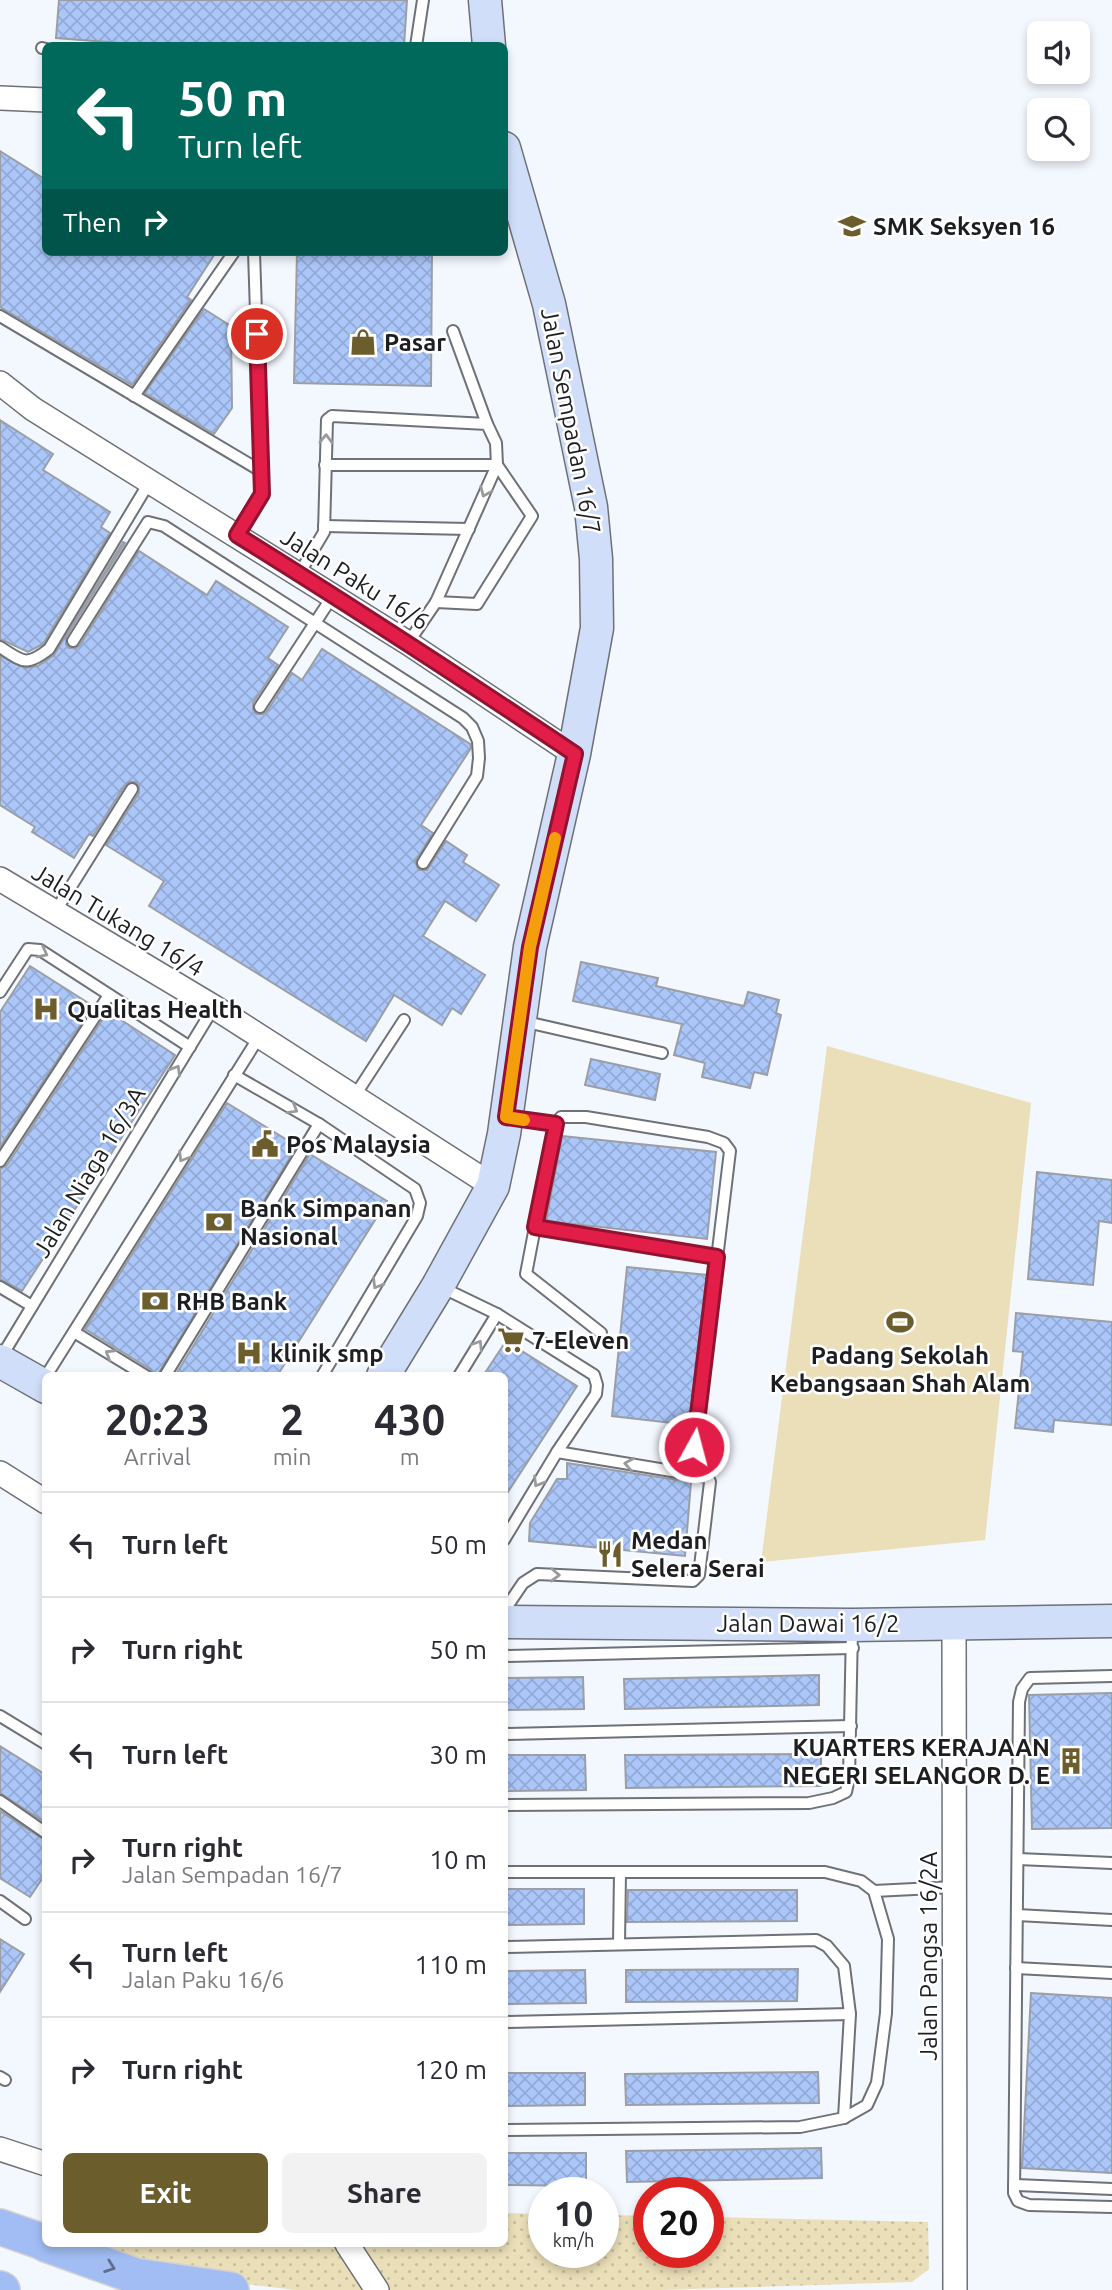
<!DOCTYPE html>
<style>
:root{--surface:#fff;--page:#f2f2f3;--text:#2b2b33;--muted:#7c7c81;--line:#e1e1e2;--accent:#6c5e2c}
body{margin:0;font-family:Ubuntu,sans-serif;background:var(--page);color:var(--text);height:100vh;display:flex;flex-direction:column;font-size:26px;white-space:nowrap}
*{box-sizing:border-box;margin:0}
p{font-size:23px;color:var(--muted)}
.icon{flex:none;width:38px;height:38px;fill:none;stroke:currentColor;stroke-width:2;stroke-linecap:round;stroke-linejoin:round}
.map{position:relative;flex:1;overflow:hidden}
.sheet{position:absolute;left:42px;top:1372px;width:466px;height:875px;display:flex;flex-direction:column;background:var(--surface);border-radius:10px;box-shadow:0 4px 10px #0003}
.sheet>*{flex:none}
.guide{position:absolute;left:42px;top:42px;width:466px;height:214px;border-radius:10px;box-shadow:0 4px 10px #0003;background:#00695c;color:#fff;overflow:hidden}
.buttons{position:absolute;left:1027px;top:21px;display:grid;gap:14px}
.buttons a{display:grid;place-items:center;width:63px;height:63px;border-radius:10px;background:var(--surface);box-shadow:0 4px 10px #0003;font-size:35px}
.speed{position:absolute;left:528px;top:2177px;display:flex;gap:14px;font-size:35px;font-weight:700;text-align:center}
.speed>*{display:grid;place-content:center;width:91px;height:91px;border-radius:50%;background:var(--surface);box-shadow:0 4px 10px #0003;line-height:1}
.speed small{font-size:18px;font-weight:400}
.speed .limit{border:10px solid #d22;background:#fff;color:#111}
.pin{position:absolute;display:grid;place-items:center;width:60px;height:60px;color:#fff;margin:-30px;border:4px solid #fff;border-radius:50%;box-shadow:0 2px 7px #0007}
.me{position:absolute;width:77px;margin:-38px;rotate:7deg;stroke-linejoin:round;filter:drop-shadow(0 0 5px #0008)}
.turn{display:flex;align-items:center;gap:24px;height:147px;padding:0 21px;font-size:32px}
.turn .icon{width:91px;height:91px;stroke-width:2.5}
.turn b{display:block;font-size:49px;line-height:60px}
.then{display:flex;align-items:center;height:66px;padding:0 21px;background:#0003;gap:14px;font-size:26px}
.eta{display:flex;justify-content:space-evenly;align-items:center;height:119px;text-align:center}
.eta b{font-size:42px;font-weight:700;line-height:49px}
.button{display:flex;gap:14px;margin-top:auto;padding:14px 21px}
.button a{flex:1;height:80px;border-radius:10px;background:var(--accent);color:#fff;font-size:28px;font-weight:700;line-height:80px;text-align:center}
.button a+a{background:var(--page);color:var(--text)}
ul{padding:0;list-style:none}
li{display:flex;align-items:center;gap:21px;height:105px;padding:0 21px;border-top:2px solid var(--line)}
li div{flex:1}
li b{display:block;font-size:26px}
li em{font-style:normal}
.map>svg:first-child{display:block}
</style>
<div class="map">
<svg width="1112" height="2290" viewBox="0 0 1112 2290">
<defs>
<pattern id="grass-dots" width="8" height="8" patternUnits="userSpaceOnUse" patternTransform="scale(1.75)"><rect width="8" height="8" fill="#eadfb8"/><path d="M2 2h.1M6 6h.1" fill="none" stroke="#c8bf9e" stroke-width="1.8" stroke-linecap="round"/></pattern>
<pattern id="building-cross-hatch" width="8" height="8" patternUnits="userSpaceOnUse" patternTransform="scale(1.75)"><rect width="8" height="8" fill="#abc7fa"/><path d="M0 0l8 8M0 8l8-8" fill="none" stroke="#93aad6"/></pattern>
</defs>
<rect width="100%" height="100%" fill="#f3f7fe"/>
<path fill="url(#grass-dots)" d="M504 2213 544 2214V2252H604V2215L649 2216V2252H709V2217L928 2222 929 2269 912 2282 660 2290H295L139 2271 93 2244H504Z"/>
<path fill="#eadfb8" d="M827 1046 1031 1103 985 1540 761 1562Z"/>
<g fill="url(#building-cross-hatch)" stroke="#9b9fa5" stroke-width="2">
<path d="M59 0H407L404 46H159L56 38Z"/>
<path d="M0 151 46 180V252H216L187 297 191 300 132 385 0 307Z"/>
<path d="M297 252H432L431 386 294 383Z"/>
<path d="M204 309 231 326 232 408 214 434 145 393Z"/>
<path d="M0 420 53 454 43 470 110 512 101 527 110 533 43 644 28 652 0 639Z"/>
<path d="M123 542 125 543 66 637V644L69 648H76L80 645 139 551 207 595 216 581 288 627 268 658 278 665 253 703V710L256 714H263L267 711 292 673 302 680 322 649 470 744 471 748 421 825 433 833 415 862 419 870H427L446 841 467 855 463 862 499 885 476 921 445 901 423 936 485 975 461 1014 452 1008 442 1025 394 995 366 1041 149 906 164 881 106 845 139 793V786L136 782H129L125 785 93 836 89 834 74 858 32 832 35 827 0 805V656L25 668 38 666 54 655Z"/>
<path d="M581 962 658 978 656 986 744 1006 748 992 779 1000 776 1013 781 1015 767 1075 754 1072 750 1088 702 1077 705 1063 674 1055 682 1024 573 1001Z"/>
<path d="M30 966 93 1006 0 1147V1012Z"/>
<path d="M106 1014 113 1019 115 1016 175 1055 22 1291 0 1279V1169L7 1165Z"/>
<path d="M591 1059 660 1074 655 1100 585 1085Z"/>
<path d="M227 1103 297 1146 157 1376H155L150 1369 85 1329Z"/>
<path d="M562 1136 716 1152 707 1239 546 1221Z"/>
<path d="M310 1154 387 1201 277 1376H175Z"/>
<path d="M1037 1172 1112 1180V1223L1099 1221 1093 1285 1028 1279Z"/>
<path d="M627 1267 707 1275 689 1425 612 1416Z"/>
<path d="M1016 1313 1112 1322V1425L1054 1420 1053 1432 1015 1428 1023 1352 1013 1351Z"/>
<path d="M506 1341 577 1386 504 1498V1376H483Z"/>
<path d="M567 1463 691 1482 685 1556 529 1541 530 1523 557 1479H567Z"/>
<path d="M819 1675V1705L625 1709 624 1679Z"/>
<path d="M583 1677 584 1709 504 1710V1678Z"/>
<path d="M1112 1693V1828L1032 1829 1029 1695Z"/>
<path d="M0 1746 46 1775V1823L0 1793Z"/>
<path d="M821 1754V1786L626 1788 625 1755Z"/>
<path d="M504 1755H585L586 1790 504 1791Z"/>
<path d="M0 1811 46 1841V1873L30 1897 0 1878Z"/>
<path d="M504 1889H584V1924L504 1925Z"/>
<path d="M628 1890H797V1921L627 1922Z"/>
<path d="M0 1939 24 1954 0 1992Z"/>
<path d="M798 1969 797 2001 626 2002V1970Z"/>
<path d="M585 1970 586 2003 504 2004V1971Z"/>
<path d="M1031 1993 1112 1998V2173L1022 2168Z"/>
<path d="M818 2072 819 2103 626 2105 625 2074Z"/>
<path d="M504 2073H585V2105L504 2106Z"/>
<path d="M821 2148 822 2178 627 2182 626 2151Z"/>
<path d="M504 2153H586V2186L504 2185Z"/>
</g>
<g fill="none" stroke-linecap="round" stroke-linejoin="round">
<defs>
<g id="lane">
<path d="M416 46 423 0"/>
<path d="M42 48 46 49"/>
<path d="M0 316 261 471"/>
<path d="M453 331 487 424"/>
<path d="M134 396 234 252"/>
<path d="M325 465H497L532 516 477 604 436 602"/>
<path d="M324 526 469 529"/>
<path d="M237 535 262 493 254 252"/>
<path d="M299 574 324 532 327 420 332 416 487 424 496 443 497 465 436 602 408 643"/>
<path d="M73 641 148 522 164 526 463 718 472 727 478 741 479 758 477 776 423 863"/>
<path d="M0 647C23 662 26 667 49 649L150 481"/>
<path d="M260 707 332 597"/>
<path d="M55 912 132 789"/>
<path d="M0 992 28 949 40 950 190 1047"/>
<path d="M522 1021 662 1053"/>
<path d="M234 1075 319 1124 415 1189 420 1203 417 1216 322 1376"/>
<path d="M354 1097 404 1020"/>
<path d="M510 1118 556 1124"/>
<path d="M0 1161 109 995"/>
<path d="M535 1227 556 1124 561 1117H586L708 1137 724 1143 730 1151 691 1474"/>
<path d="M0 1287 32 1306"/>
<path d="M441 1287 497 1314 594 1375 597 1385 596 1394 557 1452 504 1540"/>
<path d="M74 1332 146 1376"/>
<path d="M601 1333 526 1274 535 1227 717 1257"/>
<path d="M0 1359 214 1007"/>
<path d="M46 1376 259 1037"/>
<path d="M165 1376 319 1124"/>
<path d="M459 1376 497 1314"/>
<path d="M504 1611 523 1583 537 1574 693 1581 699 1575 710 1482 708 1477 557 1452"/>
<path d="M504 1656 853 1648"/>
<path d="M1112 1676 1030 1678 1022 1689 1019 1702 1014 2193 1018 2201 1029 2205 1112 2207"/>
<path d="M0 1716 46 1744"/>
<path d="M504 1734 851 1726"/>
<path d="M0 1801 46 1833"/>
<path d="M504 1805 809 1803 833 1798 846 1792 849 1778 852 1628"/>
<path d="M1018 1859 1112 1863"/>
<path d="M504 1872H825L861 1881 874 1891 888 1939 886 2013 877 2083 867 2105 844 2118"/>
<path d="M874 1891 954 1887"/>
<path d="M0 1901 25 1919"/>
<path d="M1017 1915 1112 1920"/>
<path d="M619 1944 620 1873"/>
<path d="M504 1947 816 1940 827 1946 844 1966 850 2014 844 2118 800 2127 504 2130"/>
<path d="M1016 1968 1112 1973"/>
<path d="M504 2022 850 2014"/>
<path d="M0 2077 5 2080"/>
<path d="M1014 2185 1112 2189"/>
</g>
<g id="street">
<path d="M0 98 46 100"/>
<path d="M0 383 33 409 408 643 574 754"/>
<path d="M0 879 214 1007 493 1186"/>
<path d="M0 1473 46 1502"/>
<path d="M954 1622 955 2290"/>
<path d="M0 2149 46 2164"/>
<path d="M347 2244 377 2290"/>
</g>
<g id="secondary">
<path d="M485 0 489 46"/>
<path d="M0 1361 46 1387"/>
<path d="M383 1376 438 1286 493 1186 504 1134 530 947 574 754 597 628 596 559 591 507 549 304 504 148"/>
<path d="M504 1622 852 1625 1112 1621"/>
</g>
<g id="primary">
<path d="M0 2227 46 2243"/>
<path d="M46 2244 135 2276 231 2290"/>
<path d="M0 2289 2 2290"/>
</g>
</defs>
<use href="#lane" stroke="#6e7177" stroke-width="14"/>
<use href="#street" stroke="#6e7177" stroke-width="26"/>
<use href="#secondary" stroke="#6e7177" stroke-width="35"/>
<use href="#primary" stroke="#d2d2d3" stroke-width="38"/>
<use href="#lane" stroke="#fff" stroke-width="10"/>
<use href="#street" stroke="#fff" stroke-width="23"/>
<use href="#secondary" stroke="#d0def9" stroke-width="32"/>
<use href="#primary" stroke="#a1bdf3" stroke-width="35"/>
</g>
<defs><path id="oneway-chevron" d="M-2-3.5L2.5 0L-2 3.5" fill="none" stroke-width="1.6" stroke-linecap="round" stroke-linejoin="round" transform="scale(1.75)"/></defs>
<g stroke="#999a9b">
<use href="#oneway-chevron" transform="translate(326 439) rotate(-89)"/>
<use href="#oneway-chevron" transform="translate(485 492) rotate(114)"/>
<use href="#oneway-chevron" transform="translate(43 953) rotate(27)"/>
<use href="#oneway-chevron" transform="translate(176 1070) rotate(-59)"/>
<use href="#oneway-chevron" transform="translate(293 1109) rotate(30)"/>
<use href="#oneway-chevron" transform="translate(183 1157) rotate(122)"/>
<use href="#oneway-chevron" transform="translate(377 1284) rotate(121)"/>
<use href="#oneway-chevron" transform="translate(478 1345) rotate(-58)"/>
<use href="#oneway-chevron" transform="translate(110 1354) rotate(-149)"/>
<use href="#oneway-chevron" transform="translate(629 1464) rotate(-170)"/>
<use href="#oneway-chevron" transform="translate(538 1482) rotate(121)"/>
<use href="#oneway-chevron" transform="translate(555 1575) rotate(2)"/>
</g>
<use stroke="#5f6e8a" href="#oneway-chevron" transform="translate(110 2267) rotate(20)"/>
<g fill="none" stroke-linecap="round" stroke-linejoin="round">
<defs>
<path id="route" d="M257 334 262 494 237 535C351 606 463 679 575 754L530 947 506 1117 556 1124 535 1227 717 1257 694 1447"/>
</defs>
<use href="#route" stroke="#92132f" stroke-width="18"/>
<use href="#route" stroke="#e11d48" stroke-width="12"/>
<path stroke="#f59e0b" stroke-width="12" d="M524 1120 506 1117 530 947 555 838"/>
</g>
<defs>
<symbol id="school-bare" viewBox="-9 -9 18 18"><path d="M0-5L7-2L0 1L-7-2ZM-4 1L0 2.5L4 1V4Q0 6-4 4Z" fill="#6c5e2c" stroke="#fff" stroke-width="2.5" paint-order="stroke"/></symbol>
<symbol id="shop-bare" viewBox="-9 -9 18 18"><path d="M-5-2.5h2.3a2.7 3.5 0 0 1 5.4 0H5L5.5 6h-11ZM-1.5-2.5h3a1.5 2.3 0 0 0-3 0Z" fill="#6c5e2c" stroke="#fff" stroke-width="2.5" paint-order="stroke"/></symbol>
<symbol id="hospital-bare" viewBox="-9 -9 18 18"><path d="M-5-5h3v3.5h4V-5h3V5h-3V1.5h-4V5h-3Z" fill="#6c5e2c" stroke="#fff" stroke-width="2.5" paint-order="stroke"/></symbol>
<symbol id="civic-bare" viewBox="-9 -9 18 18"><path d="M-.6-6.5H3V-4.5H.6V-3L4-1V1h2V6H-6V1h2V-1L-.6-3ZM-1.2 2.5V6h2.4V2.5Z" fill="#6c5e2c" stroke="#fff" stroke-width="2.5" paint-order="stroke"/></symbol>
<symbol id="bank-bare" viewBox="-9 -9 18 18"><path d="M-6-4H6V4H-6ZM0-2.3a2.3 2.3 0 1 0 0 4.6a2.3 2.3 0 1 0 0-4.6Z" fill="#6c5e2c" stroke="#fff" stroke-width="2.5" paint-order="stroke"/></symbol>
<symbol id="stadium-bare" viewBox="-9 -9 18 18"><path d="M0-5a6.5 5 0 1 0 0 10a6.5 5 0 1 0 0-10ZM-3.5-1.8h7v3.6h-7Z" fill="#6c5e2c" stroke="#fff" stroke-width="2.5" paint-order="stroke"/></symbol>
<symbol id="supermarket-bare" viewBox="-9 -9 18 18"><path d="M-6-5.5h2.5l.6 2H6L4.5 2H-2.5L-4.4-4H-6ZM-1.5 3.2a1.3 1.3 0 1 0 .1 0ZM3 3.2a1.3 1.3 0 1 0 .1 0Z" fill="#6c5e2c" stroke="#fff" stroke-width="2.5" paint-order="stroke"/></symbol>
<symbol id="restaurant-bare" viewBox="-9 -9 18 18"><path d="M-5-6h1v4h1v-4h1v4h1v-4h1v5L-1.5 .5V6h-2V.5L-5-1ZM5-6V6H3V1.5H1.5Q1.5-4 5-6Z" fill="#6c5e2c" stroke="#fff" stroke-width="2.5" paint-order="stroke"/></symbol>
<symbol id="building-bare" viewBox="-9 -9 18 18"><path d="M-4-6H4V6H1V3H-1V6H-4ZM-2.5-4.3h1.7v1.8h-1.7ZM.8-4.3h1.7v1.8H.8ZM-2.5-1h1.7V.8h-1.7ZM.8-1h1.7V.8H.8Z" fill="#6c5e2c" stroke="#fff" stroke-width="2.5" paint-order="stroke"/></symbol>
</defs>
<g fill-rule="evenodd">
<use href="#school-bare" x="833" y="207" width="38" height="38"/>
<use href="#shop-bare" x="344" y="323" width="38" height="38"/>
<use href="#hospital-bare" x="27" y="990" width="38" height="38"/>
<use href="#civic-bare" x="246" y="1125" width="38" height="38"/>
<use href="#bank-bare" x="200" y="1203" width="38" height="38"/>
<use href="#bank-bare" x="136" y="1282" width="38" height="38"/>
<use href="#stadium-bare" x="881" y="1303" width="38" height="38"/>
<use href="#supermarket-bare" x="492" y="1321" width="38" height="38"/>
<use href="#hospital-bare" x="230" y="1334" width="38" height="38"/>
<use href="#restaurant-bare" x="591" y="1535" width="38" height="38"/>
<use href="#building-bare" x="1052" y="1742" width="38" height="38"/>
</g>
<g text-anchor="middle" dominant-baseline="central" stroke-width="5" stroke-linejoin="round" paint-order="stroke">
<g font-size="24" font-weight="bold" fill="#1d1e21" stroke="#fff" text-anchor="start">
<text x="873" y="226">SMK Seksyen 16</text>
<text x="384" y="342">Pasar</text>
<text x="67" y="1009">Qualitas Health</text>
<text x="286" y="1144">Pos Malaysia</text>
<text x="240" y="1208">Bank Simpanan<tspan x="240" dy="28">Nasional</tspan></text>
<text x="176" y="1301">RHB Bank</text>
<text x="532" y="1340">7-Eleven</text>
<text x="270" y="1353">klinik smp</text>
<text x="900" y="1355" text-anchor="middle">Padang Sekolah<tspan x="900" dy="28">Kebangsaan Shah Alam</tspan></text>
<text x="631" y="1540">Medan<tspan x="631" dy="28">Selera Serai</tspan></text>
<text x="1050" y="1747" text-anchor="end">KUARTERS KERAJAAN<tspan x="1050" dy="28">NEGERI SELANGOR D. E</tspan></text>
</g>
<g font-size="24" fill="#1d1e21" stroke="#fff">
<text transform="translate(571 421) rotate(79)">Jalan Sempadan 16/7</text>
<text transform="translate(355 579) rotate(32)">Jalan Paku 16/6</text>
<text transform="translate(118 920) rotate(31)">Jalan Tukang 16/4</text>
<text transform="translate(89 1172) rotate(-59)">Jalan Niaga 16/3A</text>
<text x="808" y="1623">Jalan Dawai 16/2</text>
<text transform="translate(928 1956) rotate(-90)">Jalan Pangsa 16/2A</text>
</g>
</g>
</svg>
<div class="buttons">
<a><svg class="icon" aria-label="sound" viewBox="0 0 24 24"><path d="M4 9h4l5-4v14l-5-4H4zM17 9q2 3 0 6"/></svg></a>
<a><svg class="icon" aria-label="search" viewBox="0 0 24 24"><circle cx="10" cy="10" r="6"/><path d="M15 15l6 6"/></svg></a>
</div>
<div class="speed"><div>10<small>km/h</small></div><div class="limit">20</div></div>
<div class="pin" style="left:257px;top:334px;background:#d93025"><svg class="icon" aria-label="arrive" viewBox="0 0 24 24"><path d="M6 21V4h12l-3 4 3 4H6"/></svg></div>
<svg class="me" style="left:694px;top:1447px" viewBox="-20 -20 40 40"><circle r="17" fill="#e11d48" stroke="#fff" stroke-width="3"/><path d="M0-11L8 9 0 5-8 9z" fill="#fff"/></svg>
<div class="guide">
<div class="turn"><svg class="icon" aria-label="left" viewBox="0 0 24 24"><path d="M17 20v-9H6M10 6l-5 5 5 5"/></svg><div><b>50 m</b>Turn left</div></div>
<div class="then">Then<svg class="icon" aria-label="right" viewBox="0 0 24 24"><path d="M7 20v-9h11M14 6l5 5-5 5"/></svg></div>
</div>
<section class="sheet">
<div class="eta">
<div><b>20:23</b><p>Arrival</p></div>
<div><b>2</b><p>min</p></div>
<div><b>430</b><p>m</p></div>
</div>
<ul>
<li><svg class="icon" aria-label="left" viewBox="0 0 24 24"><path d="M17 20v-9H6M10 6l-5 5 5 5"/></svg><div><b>Turn left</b></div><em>50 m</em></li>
<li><svg class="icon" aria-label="right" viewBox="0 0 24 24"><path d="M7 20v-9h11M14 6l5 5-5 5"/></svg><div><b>Turn right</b></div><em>50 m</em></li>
<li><svg class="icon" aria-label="left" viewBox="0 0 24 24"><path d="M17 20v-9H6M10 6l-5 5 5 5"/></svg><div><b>Turn left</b></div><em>30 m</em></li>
<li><svg class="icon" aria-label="right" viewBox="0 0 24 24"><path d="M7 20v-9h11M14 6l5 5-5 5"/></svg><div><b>Turn right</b><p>Jalan Sempadan 16/7</p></div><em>10 m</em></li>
<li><svg class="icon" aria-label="left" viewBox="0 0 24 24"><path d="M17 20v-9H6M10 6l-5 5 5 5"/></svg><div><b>Turn left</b><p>Jalan Paku 16/6</p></div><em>110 m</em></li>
<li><svg class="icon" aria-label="right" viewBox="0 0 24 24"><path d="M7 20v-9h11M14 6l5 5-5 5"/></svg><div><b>Turn right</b></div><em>120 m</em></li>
</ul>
<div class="button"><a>Exit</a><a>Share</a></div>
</section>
</div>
